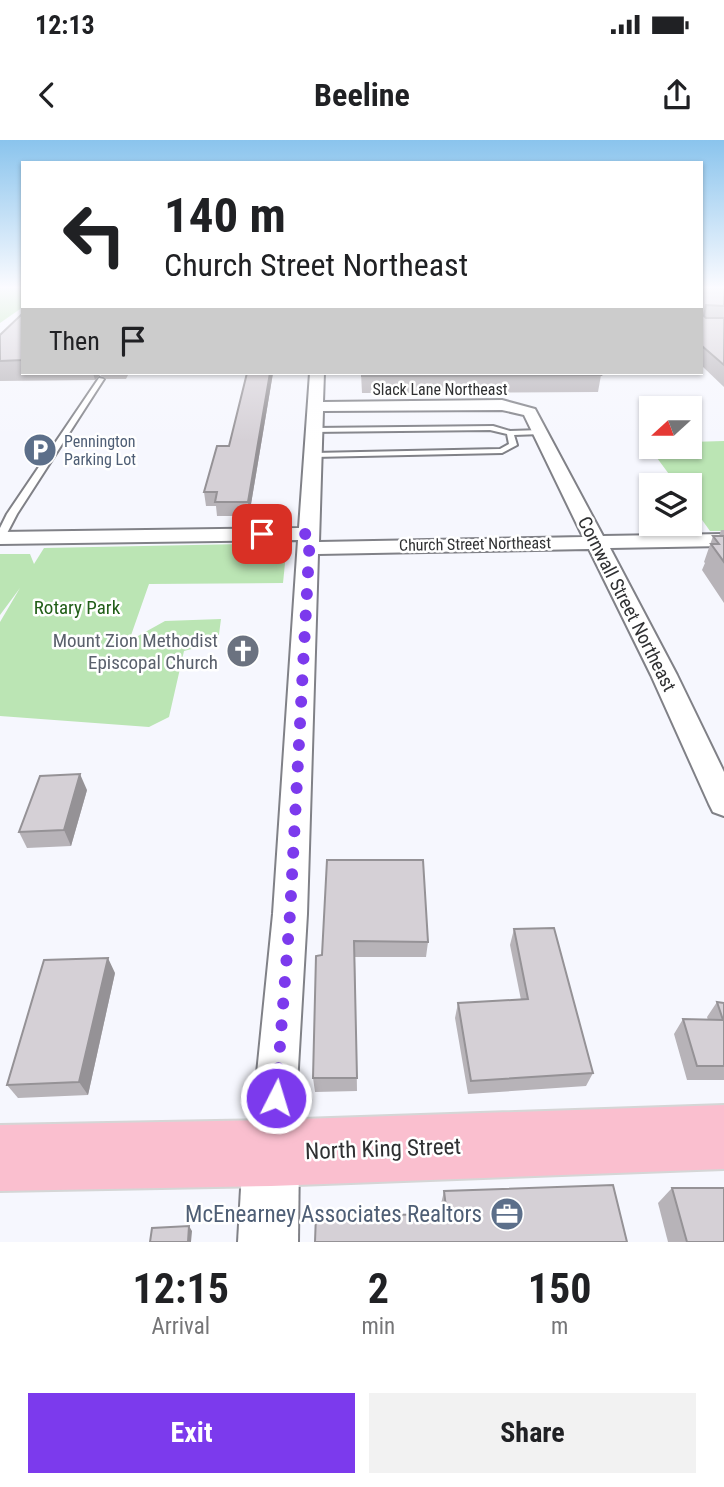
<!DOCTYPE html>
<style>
:root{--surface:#fff;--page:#f2f2f2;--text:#202124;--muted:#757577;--accent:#7c3aed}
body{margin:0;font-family:"Roboto Condensed",sans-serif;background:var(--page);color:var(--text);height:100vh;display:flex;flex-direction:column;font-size:26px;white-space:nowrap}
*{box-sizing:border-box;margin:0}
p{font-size:23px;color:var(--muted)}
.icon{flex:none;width:38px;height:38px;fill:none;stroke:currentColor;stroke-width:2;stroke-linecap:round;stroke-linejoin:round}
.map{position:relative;height:1102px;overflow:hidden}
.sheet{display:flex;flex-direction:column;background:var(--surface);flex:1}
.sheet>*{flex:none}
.top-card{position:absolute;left:21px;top:21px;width:682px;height:214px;border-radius:0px;box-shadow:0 2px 5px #0004;background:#fff;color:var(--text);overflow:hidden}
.needle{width:46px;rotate:249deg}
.controls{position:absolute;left:639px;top:256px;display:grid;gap:14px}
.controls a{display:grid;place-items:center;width:63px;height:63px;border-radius:0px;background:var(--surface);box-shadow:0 2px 5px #0004;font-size:35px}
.pin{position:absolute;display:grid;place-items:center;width:60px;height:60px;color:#fff;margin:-30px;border-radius:14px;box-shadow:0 4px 10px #0006}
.me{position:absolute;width:77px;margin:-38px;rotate:5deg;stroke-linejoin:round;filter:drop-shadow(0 0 5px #0008)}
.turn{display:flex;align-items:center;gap:24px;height:147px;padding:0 28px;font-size:32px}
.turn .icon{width:91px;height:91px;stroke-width:2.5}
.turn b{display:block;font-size:49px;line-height:60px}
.then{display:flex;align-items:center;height:66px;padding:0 28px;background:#0003;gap:14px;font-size:26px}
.eta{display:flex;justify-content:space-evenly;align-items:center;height:119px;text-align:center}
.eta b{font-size:42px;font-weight:700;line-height:49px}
.button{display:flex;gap:14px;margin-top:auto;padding:14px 28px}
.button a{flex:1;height:80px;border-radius:0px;background:var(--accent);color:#fff;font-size:28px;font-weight:700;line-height:80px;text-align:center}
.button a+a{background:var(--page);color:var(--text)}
.status{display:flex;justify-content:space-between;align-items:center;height:49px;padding:0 35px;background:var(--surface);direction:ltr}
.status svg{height:19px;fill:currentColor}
header{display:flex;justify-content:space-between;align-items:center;height:91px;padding:0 28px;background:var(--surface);font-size:32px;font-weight:700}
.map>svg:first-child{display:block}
</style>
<div class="status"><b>12:13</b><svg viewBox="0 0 49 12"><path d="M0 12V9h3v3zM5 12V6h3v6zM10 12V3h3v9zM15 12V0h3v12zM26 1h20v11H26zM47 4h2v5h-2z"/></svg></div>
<header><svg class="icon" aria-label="back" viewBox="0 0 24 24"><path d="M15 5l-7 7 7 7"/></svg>Beeline<svg class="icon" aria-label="share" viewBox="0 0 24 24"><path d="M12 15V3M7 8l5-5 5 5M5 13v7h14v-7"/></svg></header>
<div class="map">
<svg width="724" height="1102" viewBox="0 0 724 1102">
<rect width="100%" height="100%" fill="#f6f7fe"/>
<g fill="#bbe5b4">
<path d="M0 147H23V167L0 183Z"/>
<path d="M724 301V391H710L690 363V345H677L646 303 651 302V306H690V302Z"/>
<path d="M287 403 283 443 149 444 129 501 165 481 221 479 218 502 184 511 169 577 149 587 0 576V482L20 448 0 475V414H30L34 424 44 408Z"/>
</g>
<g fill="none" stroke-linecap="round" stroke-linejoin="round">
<defs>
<g id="service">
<path d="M99 238 104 239 17 374 5 397 0 400V388L7 374Z"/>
<path d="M493 286 510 291 541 290 545 292 541 294 514 295 517 305 502 313 314 317 310 315 314 313 500 309 509 304 507 294 490 290 311 292V288H314Z"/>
</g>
<path id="minor" d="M310 233H324L323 262 502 260 535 269 603 396 724 394V406L610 408 677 535 724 632V676L713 672 709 664 651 535 589 409 318 414 307 774 293 1013 287 1029 271 1035 255 1029 249 1013 273 774 298 400 0 404V392L299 388ZM502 270 524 275 583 397 319 402 323 271Z"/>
<path id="tertiary" d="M271 985 291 993 299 1013 298 1102H238L243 1013 251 993Z"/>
<path id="primary" d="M724 965V1029L271 1046 0 1051V985L271 980Z"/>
</defs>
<use href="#service" stroke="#808187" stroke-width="4"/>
<use href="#minor" stroke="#808187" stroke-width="4"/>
<use href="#tertiary" stroke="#808187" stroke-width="4"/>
<use href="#primary" stroke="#d5d6d6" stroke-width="4"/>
<use href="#service" fill="#fff" fill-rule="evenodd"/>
<use href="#minor" fill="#fff" fill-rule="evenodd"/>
<use href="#tertiary" fill="#fff" fill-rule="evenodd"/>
<use href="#primary" fill="#fabfcf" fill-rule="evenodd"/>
</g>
<g fill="#b7b3b8">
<path d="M702 147H724V247L702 226Z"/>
<path d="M23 173V233H129L126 239H106L100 235 95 240 0 241V195Z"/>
<path d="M247 233H273L249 376H217L216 366H206L204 352 229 306Z"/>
<path d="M361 233H600L601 235 598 252 362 253Z"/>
<path d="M721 390H724V463L702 430 705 423 704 422 713 396H719Z"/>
<path d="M87 650 71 706 27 708 19 692Z"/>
<path d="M327 720 428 802 426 817H355L357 951 315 952 313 938 322 815Z"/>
<path d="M514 789 593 933 586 946 468 954 455 878 458 863 521 860 510 805Z"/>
<path d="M115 833 88 955 18 958 7 945Z"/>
<path d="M717 862 724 863V940H687L674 894 683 879 708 880 707 877Z"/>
<path d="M672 1048 724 1102H668L658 1063Z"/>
<path d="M444 1051 627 1102 442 1075 441 1064Z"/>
</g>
<g fill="#959296">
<path d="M93 233H99L100 235 95 240Z"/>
<path d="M270 233H273L249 376 248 362Z"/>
<path d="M80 634 87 650 71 706 64 690Z"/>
<path d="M108 818 115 833 88 955 79 942Z"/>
<path d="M189 1086 192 1091 191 1102H188Z"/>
</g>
<g fill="#d5d0d6" stroke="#959296" stroke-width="2">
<path d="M702 147H724V166L706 165 704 176 706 178H724V225L702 206Z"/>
<path d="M23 173V220L0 221V195Z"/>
<path d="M247 233H270L248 362H215L217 352H204L217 306H229Z"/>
<path d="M362 233H600L601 235 362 236Z"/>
<path d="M713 396H724V422L711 404H719Z"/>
<path d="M80 634 64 690 19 692 40 636Z"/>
<path d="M327 720H423L428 802 354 801 357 938H313L316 816 322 815Z"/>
<path d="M554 788 593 933 471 941 458 863 528 859 514 789Z"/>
<path d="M108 818 79 942 7 945 44 820Z"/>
<path d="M717 862 724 863V926H697L683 879 723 880Z"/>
<path d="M613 1045 627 1102H315L316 1074 447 1075 444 1051Z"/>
<path d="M672 1048H724V1102H687Z"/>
<path d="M189 1086 188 1102H150L152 1088Z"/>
</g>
<linearGradient id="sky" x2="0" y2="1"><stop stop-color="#8ac4ed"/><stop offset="0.49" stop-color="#fbfbff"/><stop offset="1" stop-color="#fbfbff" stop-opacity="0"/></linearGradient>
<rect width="724" height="301" fill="url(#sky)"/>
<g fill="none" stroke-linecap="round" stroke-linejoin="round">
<path stroke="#7c3aed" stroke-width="12" stroke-dasharray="0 21.6" d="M262 394H310L290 774 276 958"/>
</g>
<defs>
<symbol id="parking-disc" viewBox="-11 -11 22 22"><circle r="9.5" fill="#5c6f8a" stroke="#fff"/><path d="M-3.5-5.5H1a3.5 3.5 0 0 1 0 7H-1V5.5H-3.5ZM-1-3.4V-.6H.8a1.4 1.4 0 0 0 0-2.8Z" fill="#fff"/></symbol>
<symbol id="church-disc" viewBox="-11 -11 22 22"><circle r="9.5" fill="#6b7280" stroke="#fff"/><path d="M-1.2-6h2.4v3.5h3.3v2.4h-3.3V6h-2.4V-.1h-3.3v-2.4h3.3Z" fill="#fff"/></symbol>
<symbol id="office-disc" viewBox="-11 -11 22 22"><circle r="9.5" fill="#5c6f8a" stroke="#fff"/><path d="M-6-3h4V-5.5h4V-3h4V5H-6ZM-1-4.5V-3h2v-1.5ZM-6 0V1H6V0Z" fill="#fff"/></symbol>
</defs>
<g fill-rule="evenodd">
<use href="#parking-disc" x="21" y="291" width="38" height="38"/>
<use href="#church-disc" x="224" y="492" width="38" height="38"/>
<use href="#office-disc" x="488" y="1055" width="38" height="38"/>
</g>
<g text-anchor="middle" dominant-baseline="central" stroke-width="5" stroke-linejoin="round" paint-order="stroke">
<g font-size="16" fill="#2f3032" stroke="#fff">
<text x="440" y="249">Slack Lane Northeast</text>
<text transform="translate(475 404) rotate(-1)">Church Street Northeast</text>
</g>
<g font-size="16" fill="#4e5e75" stroke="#fff" text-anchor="start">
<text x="64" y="301">Pennington<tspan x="64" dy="18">Parking Lot</tspan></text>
</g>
<g font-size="19" fill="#2f3032" stroke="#fff">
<text transform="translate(627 464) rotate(63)">Cornwall Street Northeast</text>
</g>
<g font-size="19" fill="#215e18" stroke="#fff">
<text x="77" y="467">Rotary Park</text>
</g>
<g font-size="19" fill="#5b616d" stroke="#fff" text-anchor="end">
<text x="218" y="500">Mount Zion Methodist<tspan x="218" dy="22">Episcopal Church</tspan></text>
</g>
<g font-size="23" fill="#2f3032" stroke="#fff">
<text transform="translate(383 1009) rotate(-2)">North King Street</text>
</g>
<g font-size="23" fill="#4e5e75" stroke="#fff" text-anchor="end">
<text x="482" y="1074">McEnearney Associates Realtors</text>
</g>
</g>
</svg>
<div class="controls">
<a><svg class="needle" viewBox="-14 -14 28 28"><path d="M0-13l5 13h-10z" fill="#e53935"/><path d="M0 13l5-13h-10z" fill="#757577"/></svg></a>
<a><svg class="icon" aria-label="layers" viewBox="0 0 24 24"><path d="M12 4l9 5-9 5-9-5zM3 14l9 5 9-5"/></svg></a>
</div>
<div class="pin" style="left:262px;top:394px;background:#d93025"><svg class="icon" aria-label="arrive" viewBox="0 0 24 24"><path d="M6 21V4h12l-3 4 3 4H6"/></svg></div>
<svg class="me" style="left:276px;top:958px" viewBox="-20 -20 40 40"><circle r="17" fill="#7c3aed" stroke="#fff" stroke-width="3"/><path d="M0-11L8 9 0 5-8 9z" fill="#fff"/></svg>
<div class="top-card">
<div class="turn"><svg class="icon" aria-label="left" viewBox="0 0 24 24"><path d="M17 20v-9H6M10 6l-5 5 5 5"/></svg><div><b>140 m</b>Church Street Northeast</div></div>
<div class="then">Then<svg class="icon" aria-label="arrive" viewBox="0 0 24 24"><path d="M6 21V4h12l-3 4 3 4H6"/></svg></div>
</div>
</div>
<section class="sheet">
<div class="eta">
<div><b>12:15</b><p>Arrival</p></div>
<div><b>2</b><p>min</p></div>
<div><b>150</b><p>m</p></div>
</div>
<div class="button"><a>Exit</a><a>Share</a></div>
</section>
